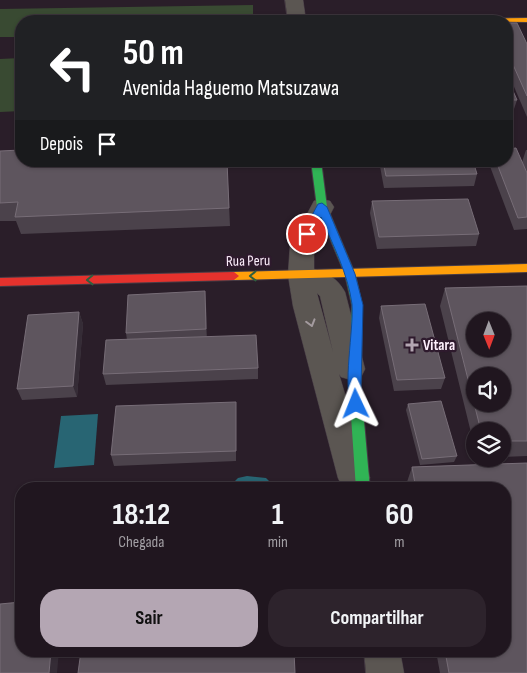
<!DOCTYPE html>
<html lang="pt">
<style>
:root{--surface:#20161f;--page:#2d232c;--text:#f1f3f6;--muted:#a29fa4;--line:#3d353d;--accent:#b4a6b3}
body{margin:0;font-family:"Sofia Sans Condensed",sans-serif;background:var(--page);color:var(--text);height:100vh;display:flex;flex-direction:column;font-size:19px;white-space:nowrap}
*{box-sizing:border-box;margin:0}
p{font-size:16px;color:var(--muted)}
.icon{flex:none;width:28px;height:28px;fill:none;stroke:currentColor;stroke-width:2;stroke-linecap:round;stroke-linejoin:round}
.map{position:relative;flex:1;overflow:hidden}
.panel{position:absolute;left:15px;top:482px;width:496px;height:175px;display:flex;flex-direction:column;background:var(--surface);border-radius:20px;box-shadow:0 1px 4px #0004,0 0 0 1px var(--line)}
.panel>*{flex:none}
.guide{position:absolute;left:15px;top:15px;width:498px;height:152px;border-radius:20px;box-shadow:0 1px 4px #0004,0 0 0 1px var(--line);background:#202124;color:#fff;overflow:hidden}
.needle{width:32px;rotate:179deg}
.buttons{position:absolute;left:466px;top:312px;display:grid;gap:10px}
.buttons a{display:grid;place-items:center;width:45px;height:45px;border-radius:50%;background:var(--surface);box-shadow:0 1px 4px #0004,0 0 0 1px var(--line);font-size:25px}
.pin{position:absolute;display:grid;place-items:center;width:42px;height:42px;color:#fff;margin:-21px;border:2px solid #fff;border-radius:50%;box-shadow:0 1px 5px #0007}
.me{position:absolute;width:55px;margin:-28px;rotate:358deg;stroke-linejoin:round;filter:drop-shadow(0 0 4px #0008)}
.turn{display:flex;align-items:center;gap:18px;height:105px;padding:0 25px;font-size:22px}
.turn .icon{width:65px;height:65px;stroke-width:2.5}
.turn b{display:block;font-size:35px;line-height:42px}
.then{display:flex;align-items:center;height:48px;padding:0 25px;background:#0003;gap:10px;font-size:19px}
.eta{display:flex;justify-content:space-evenly;align-items:center;height:85px;text-align:center}
.eta b{font-size:30px;font-weight:700;line-height:35px}
.button{display:flex;gap:10px;margin-top:auto;padding:10px 25px}
.button a{flex:1;height:58px;border-radius:20px;background:var(--accent);color:#111;font-size:20px;font-weight:700;line-height:58px;text-align:center}
.button a+a{background:var(--page);color:var(--text)}
.map>svg:first-child{display:block}
</style>
<div class="map">
<svg width="527" height="673" viewBox="0 0 527 673">
<rect width="100%" height="100%" fill="#2a1e29"/>
<g fill="#394a32">
<path d="M253 5V21H21V37H0V9Z"/>
<path d="M21 58V111L0 112V59Z"/>
</g>
<g fill="#286573">
<path d="M98 414 94 465 54 468 61 416Z"/>
<path d="M247 476 266 478 277 489H227L238 478Z"/>
</g>
<g fill="none" stroke-linecap="round" stroke-linejoin="round">
<defs>
<g id="street">
<path d="M285 0H303L306 21H288Z"/>
<path d="M322 199 330 201 334 207 314 246V269C328 273 338 279 345 292L365 369 361 377 351 380 341 377 339 374 370 478 363 489 343 488 338 478 293 306 288 275 290 246 314 201ZM317 293 320 296 333 352Z"/>
<path d="M364 651H400L404 673H366Z"/>
</g>
<path id="fast" d="M311 161H321L327 207 355 274 362 305 361 387 370 489H356L349 387 352 305 345 274 317 207Z"/>
<g id="slow">
<path d="M527 18V22L471 21 475 19Z"/>
<path d="M527 264V272L234 280 229 276 234 272Z"/>
</g>
<path id="jam" d="M234 272 239 276 234 280 0 286V278Z"/>
</defs>
<use href="#street" stroke="#473c46" stroke-width="1"/>
<use href="#fast" stroke="#473c46" stroke-width="2"/>
<use href="#slow" stroke="#473c46" stroke-width="2"/>
<use href="#jam" stroke="#473c46" stroke-width="2"/>
<use href="#street" fill="#5b5652" fill-rule="evenodd"/>
<use href="#fast" fill="#30b455" fill-rule="evenodd"/>
<use href="#slow" fill="#ff9f0a" fill-rule="evenodd"/>
<use href="#jam" fill="#e5322d" fill-rule="evenodd"/>
</g>
<g fill="#4b424b">
<path d="M506 23 527 44V117L506 68Z"/>
<path d="M506 75 517 100 513 112H506Z"/>
<path d="M526 150H527V173L522 162Z"/>
<path d="M0 151 227 161 230 226 21 234 16 221H0Z"/>
<path d="M379 161H473L477 174 474 186 384 188Z"/>
<path d="M488 161H506L527 173V229L514 230Z"/>
<path d="M372 201 479 234 476 246 377 249 370 213Z"/>
<path d="M527 286V456L502 457V431H475V449L440 306 445 288Z"/>
<path d="M206 303 207 337 258 368V379L106 385 103 374 127 340 126 333Z"/>
<path d="M381 306 445 378 441 389 394 391 379 318Z"/>
<path d="M79 312 83 324 77 397 22 400 17 389Z"/>
<path d="M408 404 457 456 454 462 420 465 406 410Z"/>
<path d="M236 413V461L114 466 111 455Z"/>
<path d="M527 463V673H440L436 651H505V489H408L407 482 412 467Z"/>
</g>
<g fill="#352c36">
<path d="M205 291 206 303 207 341 206 329Z"/>
<path d="M79 312 83 324 77 397 73 386Z"/>
<path d="M51 651H59L57 673H49Z"/>
</g>
<g fill="#5e555e" stroke="#776d77" fill-rule="evenodd">
<path d="M506 23H517L527 44V96L506 49Z"/>
<path d="M506 75 517 100H506Z"/>
<path d="M516 148 527 173V217L518 218 496 161H506V149Z"/>
<path d="M21 150V161H227L229 208 15 217 18 202 0 203V151Z"/>
<path d="M383 161H473L477 174 386 176Z"/>
<path d="M468 199 479 234 379 237 372 201Z"/>
<path d="M527 286V441H502V431H481L445 288ZM475 321H502V349H475ZM475 376H502V404H475Z"/>
<path d="M205 291 206 329 126 333 128 295Z"/>
<path d="M425 304 445 378 397 380 381 306Z"/>
<path d="M79 312 73 386 17 389 28 315Z"/>
<path d="M256 335 258 368 103 374 106 340Z"/>
<path d="M441 401 457 456 422 459 408 404Z"/>
<path d="M236 402V451L111 455 116 406Z"/>
<path d="M527 463V673H449L445 651H505V489H416L412 467Z"/>
<path d="M21 602V651H51L49 673H0V604Z"/>
<path d="M81 651H294L295 673H78Z"/>
</g>
<defs><path id="oneway-chevron" d="M-2-3.5L2.5 0L-2 3.5" fill="none" stroke-width="1.6" stroke-linecap="round" stroke-linejoin="round" transform="scale(1.25)"/></defs>
<g stroke="#2f5f3f">
<use href="#oneway-chevron" transform="translate(253 276) rotate(179)"/>
<use href="#oneway-chevron" transform="translate(90 280) rotate(179)"/>
</g>
<use stroke="#a49b9f" href="#oneway-chevron" transform="translate(311 323) rotate(74)"/>
<path fill="#1a73e8" stroke="#114b97" d="M322 203 327 207 355 274 363 305 361 388 362 404 360 408H352C342 388 354 329 352 304 348 274 333 245 321 217L311 237 307 238 302 234 318 204Z"/>
<path fill="#b4a6b3" stroke="#2e1a2d" stroke-width="2" d="M409.5 337.5h5v5h5v5h-5v5h-5v-5h-5v-5h5z"/>
<g text-anchor="middle" dominant-baseline="central" stroke-width="4.5" stroke-linejoin="round" paint-order="stroke">
<g font-size="15" fill="#fef0fd" stroke="#2e1a2d">
<text transform="translate(248 261) rotate(-1)">Rua Peru</text>
</g>
<g font-size="15" font-weight="bold" fill="#fef0fd" stroke="#2e1a2d" text-anchor="start">
<text x="423" y="345">Vitara</text>
</g>
</g>
</svg>
<div class="buttons">
<a><svg class="needle" viewBox="-14 -14 28 28"><path d="M0-13l5 13h-10z" fill="#e53935"/><path d="M0 13l5-13h-10z" fill="#a29fa4"/></svg></a>
<a><svg class="icon" aria-label="sound" viewBox="0 0 24 24"><path d="M4 9h4l5-4v14l-5-4H4zM17 9q2 3 0 6"/></svg></a>
<a><svg class="icon" aria-label="layers" viewBox="0 0 24 24"><path d="M12 4l9 5-9 5-9-5zM3 14l9 5 9-5"/></svg></a>
</div>
<div class="pin" style="left:307px;top:234px;background:#d93025"><svg class="icon" aria-label="arrive" viewBox="0 0 24 24"><path d="M6 21V4h12l-3 4 3 4H6"/></svg></div>
<svg class="me" style="left:356px;top:404px" viewBox="-20 -20 40 40"><path d="M0-17L14 15 0 8-14 15z" fill="#1a73e8" stroke="#fff" stroke-width="4"/></svg>
<div class="guide">
<div class="turn"><svg class="icon" aria-label="left" viewBox="0 0 24 24"><path d="M17 20v-9H6M10 6l-5 5 5 5"/></svg><div><b>50 m</b>Avenida Haguemo Matsuzawa</div></div>
<div class="then">Depois<svg class="icon" aria-label="arrive" viewBox="0 0 24 24"><path d="M6 21V4h12l-3 4 3 4H6"/></svg></div>
</div>
<section class="panel">
<div class="eta">
<div><b>18:12</b><p>Chegada</p></div>
<div><b>1</b><p>min</p></div>
<div><b>60</b><p>m</p></div>
</div>
<div class="button"><a>Sair</a><a>Compartilhar</a></div>
</section>
</div>
